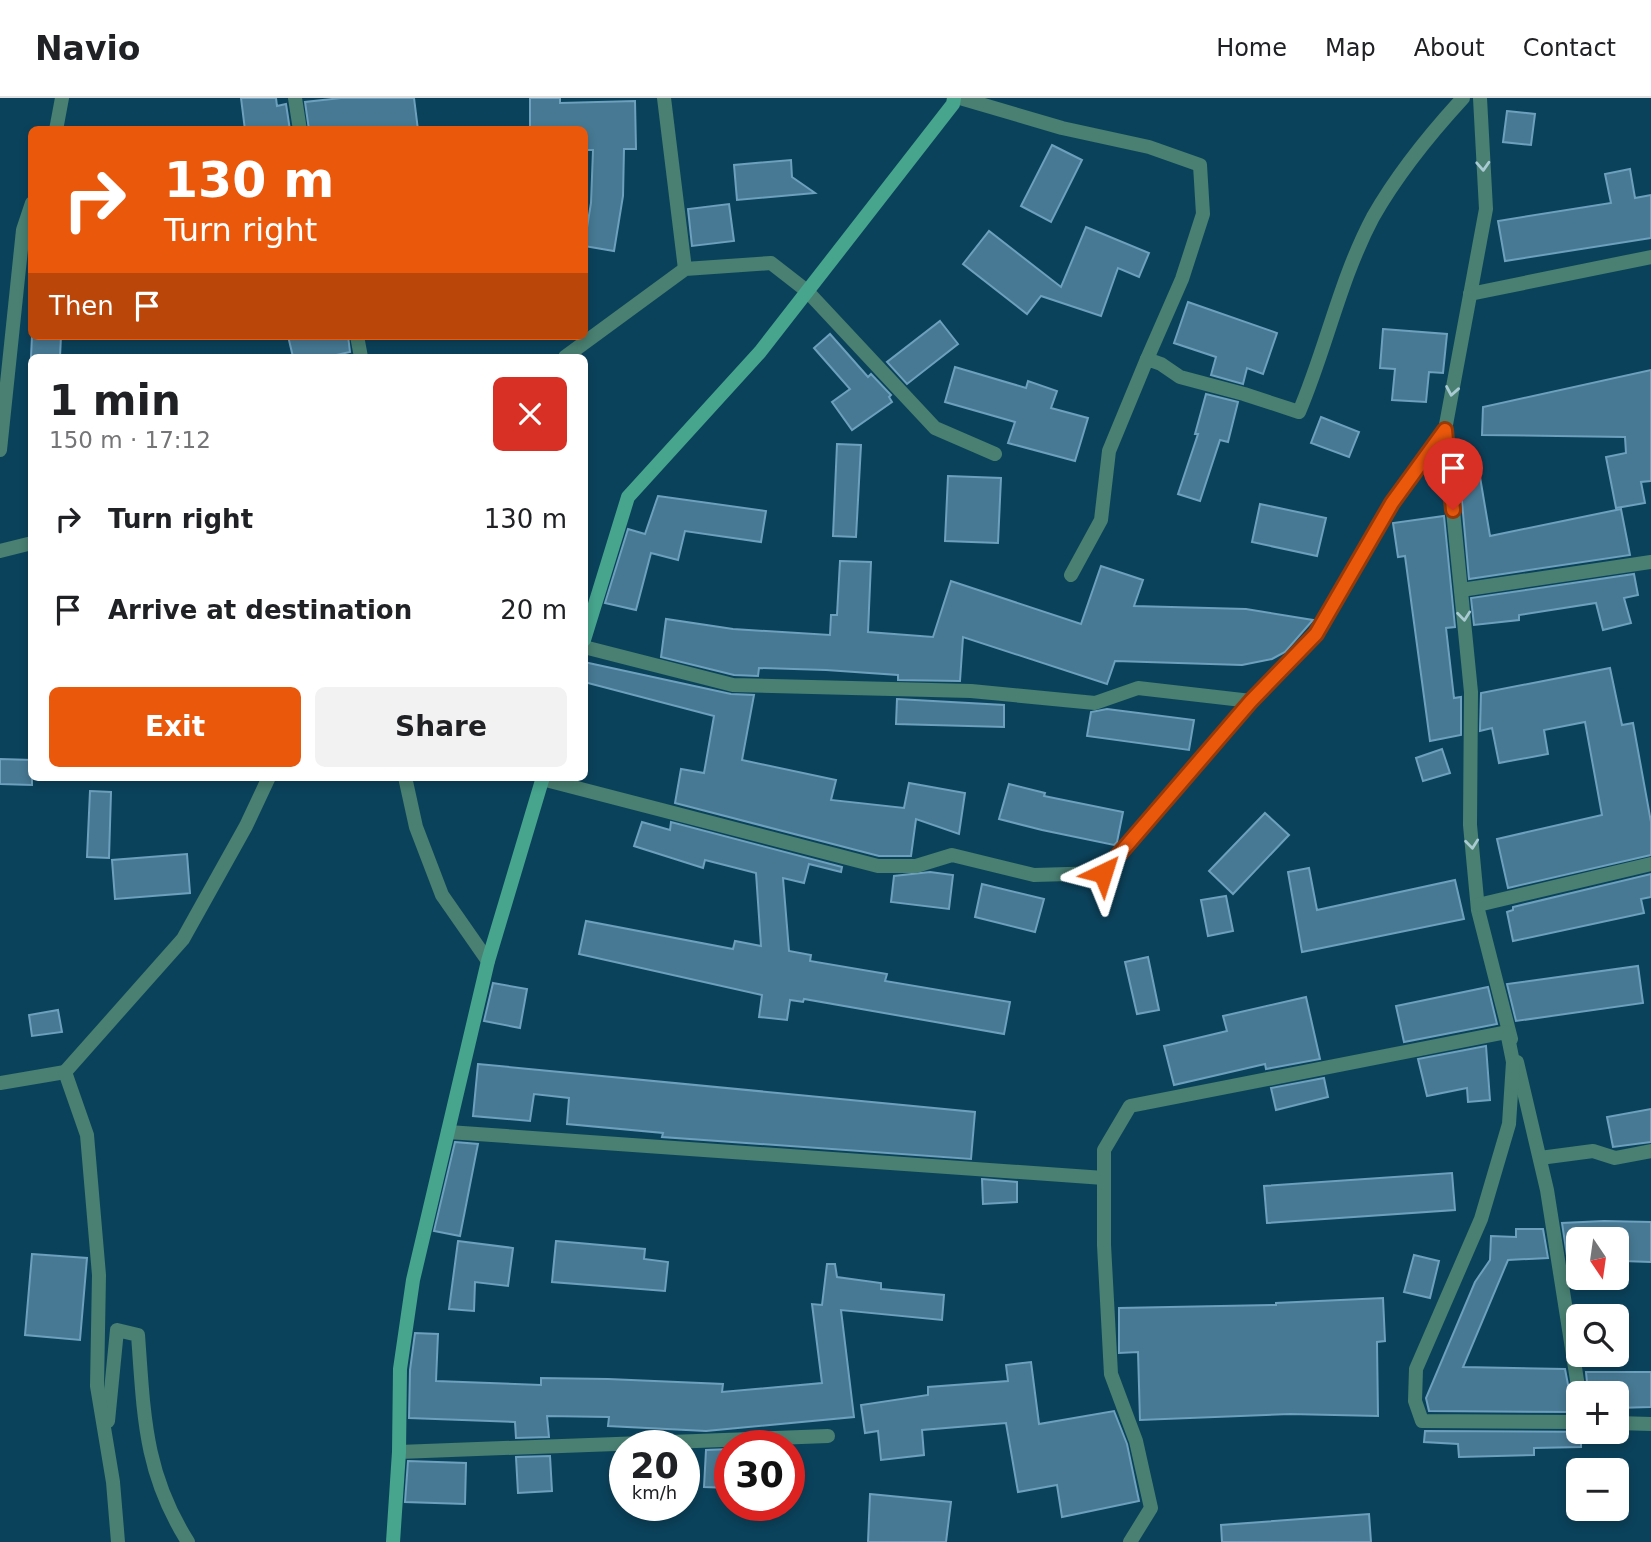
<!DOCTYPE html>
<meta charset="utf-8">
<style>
:root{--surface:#fff;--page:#f2f2f2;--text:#202124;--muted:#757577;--line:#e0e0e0;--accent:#ea580c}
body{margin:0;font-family:"DejaVu Sans",sans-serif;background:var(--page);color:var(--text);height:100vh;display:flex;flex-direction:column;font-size:26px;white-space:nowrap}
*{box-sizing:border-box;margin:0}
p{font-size:23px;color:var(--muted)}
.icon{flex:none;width:38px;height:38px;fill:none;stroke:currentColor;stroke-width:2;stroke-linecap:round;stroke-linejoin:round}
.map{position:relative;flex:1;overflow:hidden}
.side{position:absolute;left:28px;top:256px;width:560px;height:427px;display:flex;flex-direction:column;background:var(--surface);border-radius:10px;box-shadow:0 4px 10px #0003}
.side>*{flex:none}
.banner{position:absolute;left:28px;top:28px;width:560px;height:214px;border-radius:10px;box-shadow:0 4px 10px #0003;background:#ea580c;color:#fff;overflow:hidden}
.needle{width:46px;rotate:167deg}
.controls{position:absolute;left:1566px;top:1129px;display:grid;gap:14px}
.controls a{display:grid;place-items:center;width:63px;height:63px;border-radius:10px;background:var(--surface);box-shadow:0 4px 10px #0003;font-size:35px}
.speed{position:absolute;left:609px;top:1332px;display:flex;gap:14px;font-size:35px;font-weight:700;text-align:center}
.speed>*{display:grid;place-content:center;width:91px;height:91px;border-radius:50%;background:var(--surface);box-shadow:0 4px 10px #0003;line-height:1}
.speed small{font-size:18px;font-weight:400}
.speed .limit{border:10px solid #d22;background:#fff;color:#111}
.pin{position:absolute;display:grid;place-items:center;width:60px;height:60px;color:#fff;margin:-72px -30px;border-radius:50% 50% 50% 0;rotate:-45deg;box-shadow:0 0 7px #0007}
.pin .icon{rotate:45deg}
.me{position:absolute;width:77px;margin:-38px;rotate:41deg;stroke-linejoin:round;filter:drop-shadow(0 0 5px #0008)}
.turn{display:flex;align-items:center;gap:24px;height:147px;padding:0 21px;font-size:32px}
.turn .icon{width:91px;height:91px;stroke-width:2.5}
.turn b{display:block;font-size:49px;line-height:60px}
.then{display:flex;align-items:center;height:66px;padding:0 21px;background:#0003;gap:14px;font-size:26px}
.round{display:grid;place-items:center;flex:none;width:74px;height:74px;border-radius:10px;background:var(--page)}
.overview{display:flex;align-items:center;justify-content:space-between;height:119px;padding:0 21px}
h1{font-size:42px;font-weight:700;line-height:52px}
.button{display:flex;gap:14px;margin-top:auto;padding:14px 21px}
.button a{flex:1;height:80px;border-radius:10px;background:var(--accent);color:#fff;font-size:28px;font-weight:700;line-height:80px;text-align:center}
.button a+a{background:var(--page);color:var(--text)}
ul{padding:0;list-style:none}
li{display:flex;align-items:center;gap:21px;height:91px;padding:0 21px}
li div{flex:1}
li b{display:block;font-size:26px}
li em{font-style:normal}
header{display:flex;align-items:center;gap:42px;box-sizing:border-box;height:98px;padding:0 35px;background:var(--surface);border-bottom:2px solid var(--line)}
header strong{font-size:33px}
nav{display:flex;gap:38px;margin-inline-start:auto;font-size:24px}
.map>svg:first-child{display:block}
</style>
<header>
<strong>Navio</strong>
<nav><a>Home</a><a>Map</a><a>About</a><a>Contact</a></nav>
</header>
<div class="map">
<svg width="1651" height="1444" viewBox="0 0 1651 1444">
<rect width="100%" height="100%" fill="#0b425b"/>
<g fill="#477994" stroke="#6da0bd" stroke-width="2">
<path d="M241 0H276L277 8 286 6 290 32H245Z"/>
<path d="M341 0H414L418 32H309L305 4Z"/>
<path d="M530 0H560V5L635 3 636 51H624L623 98 614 153 584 148 591 105 593 52H584V32H530Z"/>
<path d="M1507 13 1535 16 1531 47 1503 44Z"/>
<path d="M1052 47 1082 62 1051 124 1021 108Z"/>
<path d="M791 62 792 79 815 95 737 102 734 67Z"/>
<path d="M1630 71 1635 100 1651 97V140L1505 163 1498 123 1611 105 1605 76Z"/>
<path d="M729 106 734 143 692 148 688 111Z"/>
<path d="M1086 129 1149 155 1139 179 1118 170 1101 218 1041 198 1027 216 963 166 989 133 1061 189Z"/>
<path d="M1188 204 1277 235 1263 276 1247 270 1243 286 1211 277 1216 259 1174 245Z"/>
<path d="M940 223 958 246 907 286 887 264Z"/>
<path d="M1383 231 1447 236 1443 275 1429 274 1426 304 1392 302 1395 271 1380 270Z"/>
<path d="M830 236 868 279 871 276 891 297 889 299 892 304 852 332 832 304 850 291 814 250Z"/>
<path d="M32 238H61L60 259H31Z"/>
<path d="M288 238H348L350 254 327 259H293Z"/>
<path d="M955 269 1026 290 1028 283 1057 293 1051 310 1088 320 1075 363 1008 345 1015 324 945 304Z"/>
<path d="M1651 272V383L1641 384 1645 405 1616 410 1606 359 1626 355 1625 339 1482 337 1483 309Z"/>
<path d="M1206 296 1238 304 1228 344 1220 342 1200 403 1178 396 1198 336H1195Z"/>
<path d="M1321 319 1359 334 1349 359 1311 345Z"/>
<path d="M837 346 861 347 856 439 833 438Z"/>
<path d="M948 378 1001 380 998 445 945 443Z"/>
<path d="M1480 379 1490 438 1621 411 1630 457 1469 481 1460 382Z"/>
<path d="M658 398 766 413 761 444 685 433 678 462 651 455 636 512 605 505 628 431 645 436Z"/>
<path d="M1260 406 1326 420 1317 458 1252 444Z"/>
<path d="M1444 418 1455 529 1446 530 1454 600 1461 599V637L1430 643 1405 458 1398 459 1393 425Z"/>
<path d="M840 463 871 464 868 534 933 539 951 483 1081 526 1101 468 1143 482 1134 508 1246 511 1313 522 1285 554 1272 561 1242 567 1115 563 1107 586 963 539 960 583 898 582V577L826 572 759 570 758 578 734 577 661 559 666 521 733 531 830 537 831 517H837Z"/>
<path d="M1634 476 1638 497 1624 500 1631 525 1603 532 1596 505 1519 517V522L1474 527 1471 500Z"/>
<path d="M584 564 731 596 754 597 742 662 836 682 831 702 904 710 909 685 965 695 959 736 916 721 911 758H879L675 705 681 671 704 675 714 618 584 584Z"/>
<path d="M1610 570 1622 627 1633 625 1651 724V757L1508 790 1497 741 1602 717 1585 624 1544 632 1548 656 1499 665 1492 630 1480 633 1481 595Z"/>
<path d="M897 601 1004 607V629L896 626Z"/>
<path d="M1107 611 1194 622 1189 652 1087 638 1091 614Z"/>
<path d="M1442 651 1450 675 1423 683 1416 660Z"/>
<path d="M0 661 32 662V687L0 686Z"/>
<path d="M1009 686 1045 695 1044 698 1123 714 1117 744 1114 747 1042 732 999 721Z"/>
<path d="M90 693 111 694 109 760 87 759Z"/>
<path d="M1265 715 1289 737 1233 796 1209 773Z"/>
<path d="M642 724 670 732 671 724 842 769 841 774 809 766 804 785 783 780 789 853 811 857 810 863 887 876 885 883 1010 904 1004 936 804 901 803 904 790 902 787 922 759 919 762 897 579 856 586 823 733 851 735 843 761 848 756 775 705 762 703 770 634 748Z"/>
<path d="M187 756 190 795 115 801 112 762Z"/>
<path d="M1309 770 1317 812 1455 782 1464 821 1302 854 1288 774Z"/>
<path d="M930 774 953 777 949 811 891 804 894 778Z"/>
<path d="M1651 776V799L1641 801 1644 815 1513 843 1507 814 1513 812V809Z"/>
<path d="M982 786 1044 801 1035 834 975 819Z"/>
<path d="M1226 798 1233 833 1208 838 1201 802Z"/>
<path d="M1148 859 1159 912 1137 916 1125 864Z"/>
<path d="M1638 868 1643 905 1516 923 1507 886Z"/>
<path d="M493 885 527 891 520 930 484 923Z"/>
<path d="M1488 889 1497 926 1404 944 1396 908Z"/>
<path d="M1306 899 1320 961 1266 971 1265 966 1174 987 1164 948 1227 933 1223 918Z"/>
<path d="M58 912 62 934 32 938 29 917Z"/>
<path d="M1486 948 1490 1002 1468 1004 1467 990 1427 998 1418 961Z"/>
<path d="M478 966 975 1014 971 1061 662 1039 663 1035 567 1026 569 1000 534 996 530 1023 473 1018Z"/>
<path d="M1324 980 1328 999 1276 1012 1271 990Z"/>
<path d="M1651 1011V1044L1613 1049 1607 1019Z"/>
<path d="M455 1044 478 1046 460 1138 434 1133Z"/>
<path d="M1452 1075 1455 1112 1267 1125 1264 1088Z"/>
<path d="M982 1081 1017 1084V1104L983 1106Z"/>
<path d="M1604 1123 1651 1124V1164L1622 1163V1171H1617V1141H1578V1171H1569L1562 1125Z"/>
<path d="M1516 1131H1543L1548 1160 1508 1162 1463 1269 1565 1271 1570 1297 1578 1304V1314L1429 1313 1426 1300 1475 1184 1490 1162 1491 1138 1516 1139Z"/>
<path d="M458 1143 513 1150 508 1188 475 1184 474 1213 449 1211Z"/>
<path d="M556 1143 645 1151 644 1161 668 1164 665 1193 552 1184Z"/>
<path d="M32 1156 87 1160 80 1242 25 1237Z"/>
<path d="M1414 1157 1439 1163 1430 1200 1404 1194Z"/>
<path d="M827 1166H835L837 1179 881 1185V1191L944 1197 942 1222 841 1212 854 1319 706 1333 608 1328 609 1319 547 1318 549 1339 516 1340 515 1324 409 1320 410 1272 415 1235 438 1236 436 1283 541 1287V1280L608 1281 723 1286 722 1294 822 1285 812 1206 822 1207Z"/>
<path d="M1383 1200 1385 1243 1377 1244 1378 1318 1290 1316 1140 1322 1138 1254 1119 1255V1210L1276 1207V1205Z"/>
<path d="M1031 1264 1039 1326 1114 1313 1127 1346 1139 1403 1062 1419 1057 1387 1018 1394 1006 1325 922 1332 924 1357 881 1362 878 1333 865 1335 861 1307 928 1297V1289L1008 1283 1006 1267Z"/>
<path d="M1586 1274H1651V1309L1617 1310V1295H1588Z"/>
<path d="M1425 1333 1612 1334V1343H1581V1349L1534 1350V1357L1459 1359 1458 1346 1424 1344Z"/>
<path d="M730 1351V1390L704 1389 706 1352Z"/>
<path d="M550 1358 552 1393 518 1395 516 1359Z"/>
<path d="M408 1363 466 1365 465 1406 405 1404Z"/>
<path d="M870 1396 951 1404 946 1444H868Z"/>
<path d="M1369 1416 1371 1444H1222L1221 1427Z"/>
</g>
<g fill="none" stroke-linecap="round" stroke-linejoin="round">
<g stroke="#498071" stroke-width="14">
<path d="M295 0 300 32"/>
<path d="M664 0 685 171"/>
<path d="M960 0 1062 30 1149 49 1200 67 1203 116 1182 181 1147 261"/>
<path d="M1480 0 1486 111 1445 332 1471 594 1470 727 1478 812 1511 941"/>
<path d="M56 32 62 0"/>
<path d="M1470 196 1651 159"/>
<path d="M357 238 361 259"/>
<path d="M565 259 685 171 771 165 807 193 935 330 995 356"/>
<path d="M0 352 23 132 32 105"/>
<path d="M0 453 32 445"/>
<path d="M1071 477 1101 422 1109 353 1147 261 1161 266 1180 279 1244 296 1299 314C1326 251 1340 181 1373 119 1398 75 1429 37 1463 0"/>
<path d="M1461 492 1651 464"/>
<path d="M584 549 733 587 971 593 1095 605 1138 590 1251 603 1316 536 1392 405 1445 332"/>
<path d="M405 679 416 729 442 797 488 863"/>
<path d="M542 681 878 768H916L952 757 1034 777 1103 775 1251 603"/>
<path d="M1478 807 1651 766"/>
<path d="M1517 964 1547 1092 1579 1295"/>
<path d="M0 985 65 974"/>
<path d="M448 1034 1104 1080"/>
<path d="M1540 1060 1593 1053 1615 1060 1651 1053"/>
<path d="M108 1323 117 1232 138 1237C144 1317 144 1374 188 1444"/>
<path d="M1617 1325 1651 1326"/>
<path d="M399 1354 828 1338"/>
<path d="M118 1444 113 1384 97 1288 99 1177 87 1037 65 974 183 841 246 728 269 679"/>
<path d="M1130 1444 1151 1410 1136 1343 1111 1276 1104 1147V1052L1130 1008 1507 934 1513 964 1509 1026 1481 1121 1416 1271 1415 1303 1422 1323 1578 1324"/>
</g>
<g stroke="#47a58e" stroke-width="14">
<path d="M584 542 628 399 760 254 953 6 954 0"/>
<path d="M393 1444 399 1354 400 1271 413 1182 488 863 543 679"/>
</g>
</g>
<defs><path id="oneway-chevron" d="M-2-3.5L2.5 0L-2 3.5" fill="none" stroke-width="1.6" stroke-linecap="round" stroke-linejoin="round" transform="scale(1.75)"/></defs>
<g stroke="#aacad3">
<use href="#oneway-chevron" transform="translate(1483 68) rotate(87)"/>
<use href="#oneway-chevron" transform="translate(1452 293) rotate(100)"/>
<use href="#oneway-chevron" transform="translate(1464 518) rotate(84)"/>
<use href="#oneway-chevron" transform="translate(1472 746) rotate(84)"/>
</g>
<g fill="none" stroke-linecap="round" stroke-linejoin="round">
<defs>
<path id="route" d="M1103 775 1251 603 1316 536 1392 405 1445 332 1453 412"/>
</defs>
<use href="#route" stroke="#983908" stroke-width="18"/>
<use href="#route" stroke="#ea580c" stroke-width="12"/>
</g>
</svg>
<div class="controls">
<a><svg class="needle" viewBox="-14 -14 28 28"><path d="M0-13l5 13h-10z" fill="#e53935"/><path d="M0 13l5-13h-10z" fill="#757577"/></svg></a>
<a><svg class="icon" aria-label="search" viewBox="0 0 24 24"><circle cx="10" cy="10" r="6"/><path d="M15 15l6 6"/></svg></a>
<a>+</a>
<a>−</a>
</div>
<div class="speed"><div>20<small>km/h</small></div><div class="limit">30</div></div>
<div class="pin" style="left:1453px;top:412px;background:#d93025"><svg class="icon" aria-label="arrive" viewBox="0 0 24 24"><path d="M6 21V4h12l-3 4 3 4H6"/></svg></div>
<svg class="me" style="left:1103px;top:775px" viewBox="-20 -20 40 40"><path d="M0-17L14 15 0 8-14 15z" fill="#ea580c" stroke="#fff" stroke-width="4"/></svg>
<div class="banner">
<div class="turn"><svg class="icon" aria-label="right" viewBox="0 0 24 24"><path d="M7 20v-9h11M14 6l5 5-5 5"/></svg><div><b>130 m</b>Turn right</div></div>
<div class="then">Then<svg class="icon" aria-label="arrive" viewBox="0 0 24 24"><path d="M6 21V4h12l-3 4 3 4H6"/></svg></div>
</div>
<section class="side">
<div class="overview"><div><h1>1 min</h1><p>150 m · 17:12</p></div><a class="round" style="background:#d93025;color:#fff"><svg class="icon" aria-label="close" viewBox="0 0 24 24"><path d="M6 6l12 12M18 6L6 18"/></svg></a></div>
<ul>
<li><svg class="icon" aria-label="right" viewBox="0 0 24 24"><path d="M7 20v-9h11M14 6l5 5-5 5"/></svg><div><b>Turn right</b></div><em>130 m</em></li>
<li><svg class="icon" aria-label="arrive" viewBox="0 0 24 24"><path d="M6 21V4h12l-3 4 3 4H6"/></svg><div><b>Arrive at destination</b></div><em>20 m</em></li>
</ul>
<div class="button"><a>Exit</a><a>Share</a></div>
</section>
</div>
